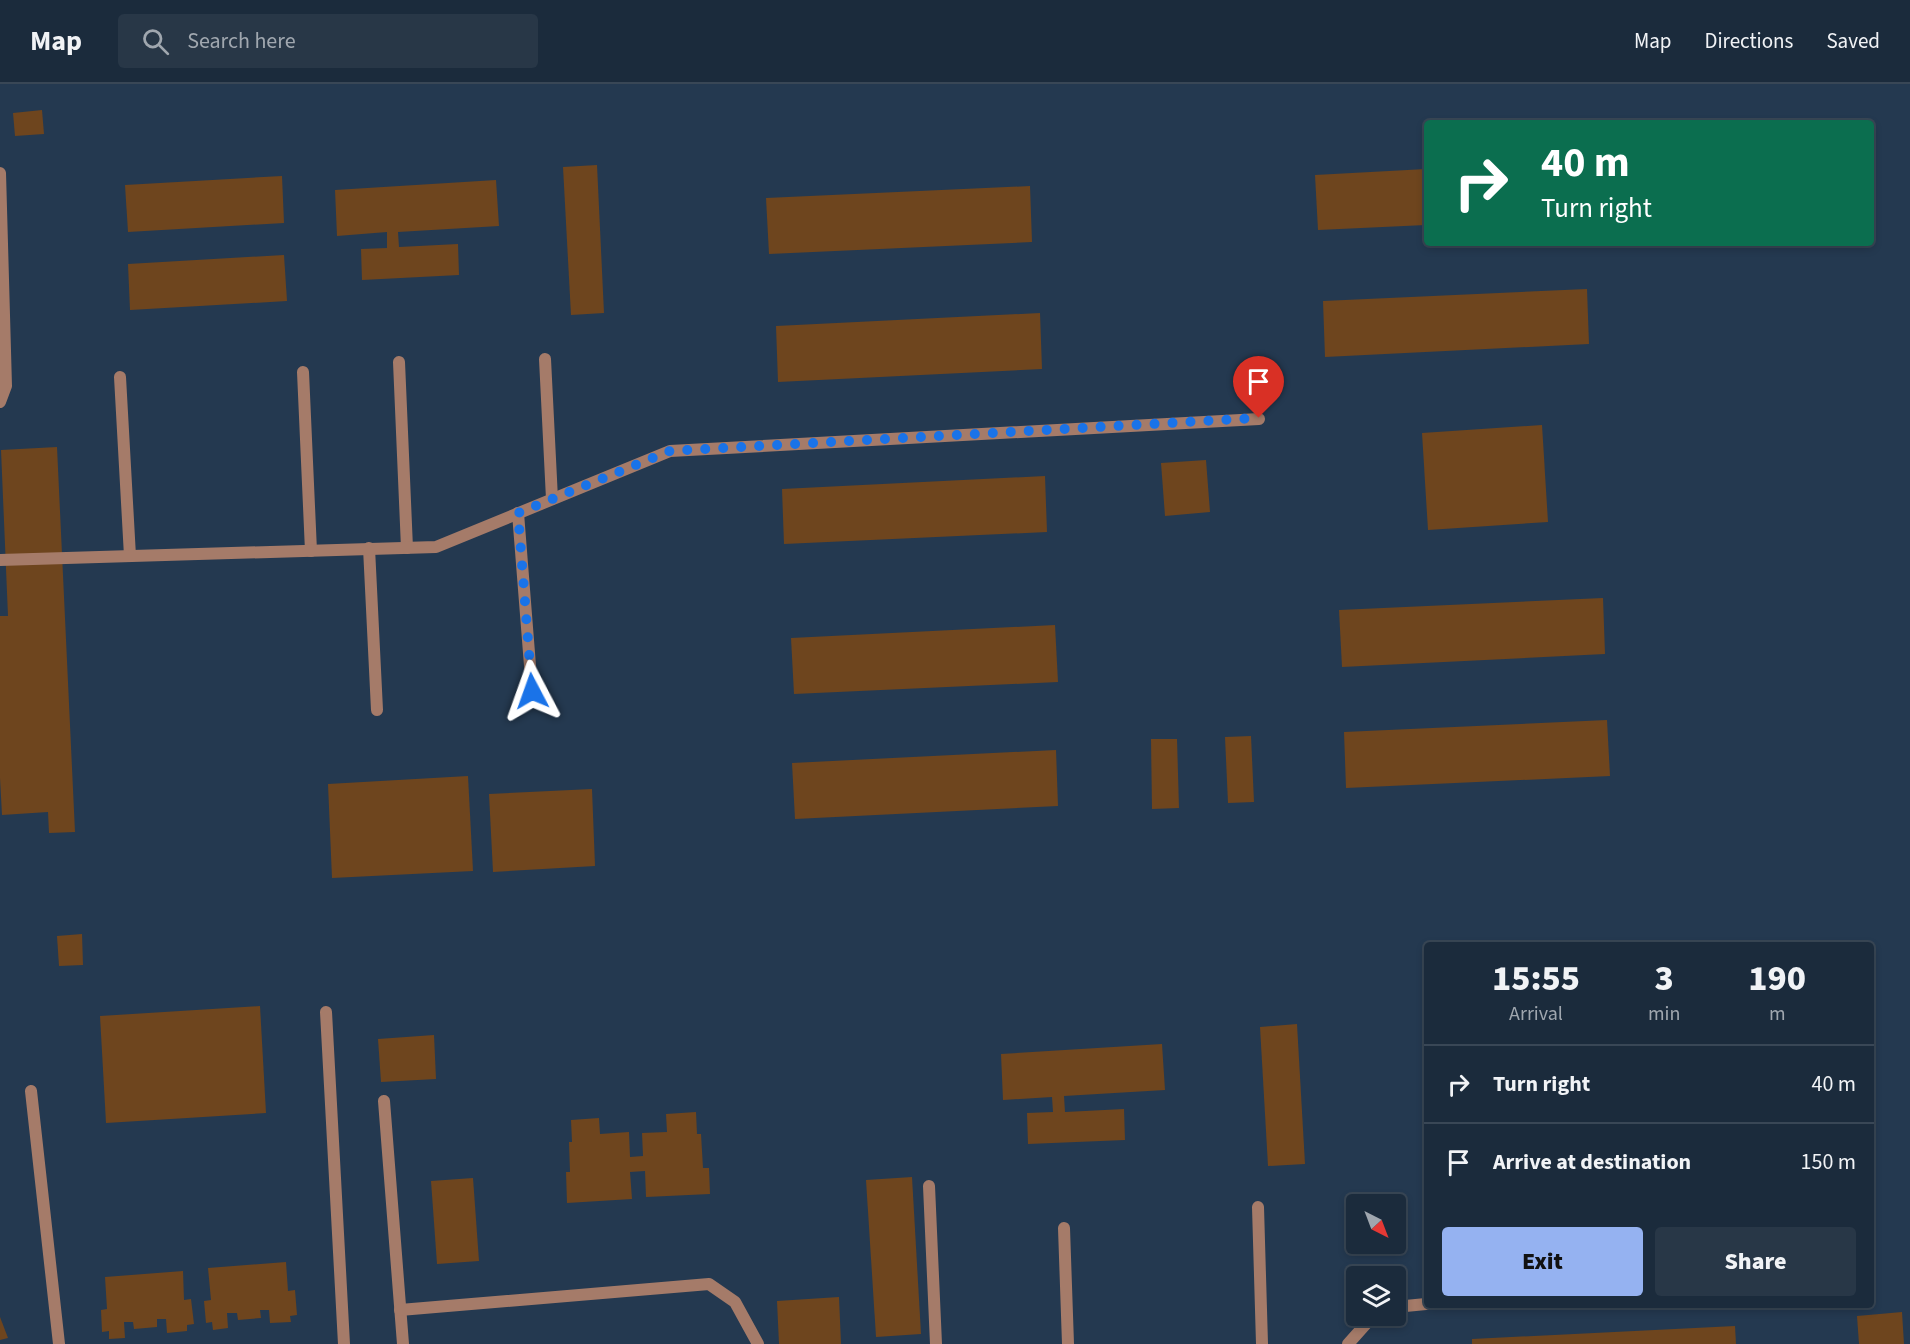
<!DOCTYPE html>
<style>
:root{--surface:#1b2b3c;--page:#283747;--text:#f1f3f6;--muted:#a0a7af;--line:#394756;--accent:#95b2f1}
body{margin:0;font-family:"Source Sans 3",sans-serif;background:var(--page);color:var(--text);height:100vh;display:flex;flex-direction:column;font-size:22px;white-space:nowrap}
*{box-sizing:border-box;margin:0}
p{font-size:20px;color:var(--muted)}
.icon{flex:none;width:33px;height:33px;fill:none;stroke:currentColor;stroke-width:2;stroke-linecap:round;stroke-linejoin:round}
.map{position:relative;flex:1;overflow:hidden}
.drawer{position:absolute;left:1424px;top:858px;width:450px;height:366px;display:flex;flex-direction:column;background:var(--surface);border-radius:6px;box-shadow:0 3px 9px #0003,0 0 0 2px var(--line)}
.drawer>*{flex:none}
.hud{position:absolute;left:1424px;top:36px;width:450px;height:126px;border-radius:6px;box-shadow:0 3px 9px #0003,0 0 0 2px var(--line);background:#0b6e4f;color:#fff;overflow:hidden}
.needle{width:39px;rotate:138deg}
.controls{position:absolute;left:1346px;top:1110px;display:grid;gap:12px}
.controls a{display:grid;place-items:center;width:60px;height:60px;border-radius:6px;background:var(--surface);box-shadow:0 3px 9px #0003,0 0 0 2px var(--line);font-size:30px}
.pin{position:absolute;display:grid;place-items:center;width:51px;height:51px;color:#fff;margin:-62px -26px;border-radius:50% 50% 50% 0;rotate:-45deg;box-shadow:0 0 6px #0007}
.pin .icon{rotate:45deg}
.me{position:absolute;width:66px;margin:-33px;rotate:356deg;stroke-linejoin:round;filter:drop-shadow(0 0 4px #0008)}
.turn{display:flex;align-items:center;gap:21px;height:126px;padding:0 18px;font-size:27px}
.turn .icon{width:78px;height:78px;stroke-width:2.5}
.turn b{display:block;font-size:42px;line-height:51px}
.eta{display:flex;justify-content:space-evenly;align-items:center;height:102px;text-align:center}
.eta b{font-size:36px;font-weight:800;line-height:42px}
.button{display:flex;gap:12px;margin-top:auto;padding:12px 18px}
.button a{flex:1;height:69px;border-radius:6px;background:var(--accent);color:#111;font-size:24px;font-weight:800;line-height:69px;text-align:center}
.button a+a{background:var(--page);color:var(--text)}
ul{padding:0;list-style:none}
li{display:flex;align-items:center;gap:18px;height:78px;padding:0 18px;border-top:2px solid var(--line)}
li div{flex:1}
li b{display:block;font-size:22px}
li em{font-style:normal}
header{display:flex;align-items:center;gap:36px;box-sizing:border-box;height:84px;padding:0 30px;background:var(--surface);border-bottom:2px solid var(--line)}
header strong{font-size:28px}
nav{display:flex;gap:33px;margin-inline-start:auto;font-size:21px}
.search{width:420px;height:54px;background:var(--page);display:flex;align-items:center;gap:15px;box-sizing:border-box;padding:0 21px;border-radius:6px;color:var(--muted);font-size:22px}
.map>svg:first-child{display:block}
</style>
<header>
<strong>Map</strong>
<div class="search"><svg class="icon" aria-label="search" viewBox="0 0 24 24"><circle cx="10" cy="10" r="6"/><path d="M15 15l6 6"/></svg>Search here</div>
<nav><a>Map</a><a>Directions</a><a>Saved</a></nav>
</header>
<div class="map">
<svg width="1910" height="1260" viewBox="0 0 1910 1260">
<rect width="100%" height="100%" fill="#243950"/>
<g fill="#6e451e">
<path d="M42 26 44 50 15 52 13 29Z"/>
<path d="M597 81 604 229 571 231 563 83Z"/>
<path d="M1426 85V141L1318 146 1315 91Z"/>
<path d="M282 92 284 139 128 148 125 101Z"/>
<path d="M496 96 499 142 398 148 399 163 458 160 459 191 362 196 361 165 387 164V148L337 152 335 106Z"/>
<path d="M1030 102 1032 158 769 170 766 114Z"/>
<path d="M284 171 287 217 130 226 128 180Z"/>
<path d="M1587 205 1589 260 1325 273 1323 217Z"/>
<path d="M1040 229 1042 285 778 298 776 242Z"/>
<path d="M1542 341 1548 438 1428 446 1422 349Z"/>
<path d="M57 363 75 748 49 749 48 728 2 731 0 694V532H8L1 366Z"/>
<path d="M1206 376 1210 428 1165 432 1161 379Z"/>
<path d="M1045 392 1047 448 784 460 782 405Z"/>
<path d="M1603 514 1605 570 1342 583 1339 526Z"/>
<path d="M1055 541 1058 598 794 610 791 554Z"/>
<path d="M1607 636 1610 692 1346 704 1344 648Z"/>
<path d="M1251 652 1254 718 1228 719 1225 653Z"/>
<path d="M1151 655H1177L1179 724 1152 725Z"/>
<path d="M1056 666 1058 722 795 735 792 679Z"/>
<path d="M468 692 473 787 332 794 328 700Z"/>
<path d="M592 705 595 782 493 788 489 710Z"/>
<path d="M82 850 83 881 59 882 57 852Z"/>
<path d="M260 922 266 1029 106 1039 100 932Z"/>
<path d="M1297 940 1305 1080 1268 1082 1260 943Z"/>
<path d="M434 951 436 995 381 998 378 955Z"/>
<path d="M1162 960 1165 1006 1064 1012 1065 1028 1124 1025 1125 1056 1028 1060 1027 1029 1053 1028 1052 1013 1003 1016 1001 970Z"/>
<path d="M696 1028 697 1050H701L703 1084H709L710 1110 646 1113 645 1087 630 1088 632 1115 567 1119 566 1088H570L569 1058H572L571 1036 599 1034 600 1050 629 1048 630 1073 643 1072 642 1049 667 1048 666 1030Z"/>
<path d="M912 1093 921 1250 876 1253 866 1096Z"/>
<path d="M473 1094 479 1177 437 1180 431 1097Z"/>
<path d="M286 1178 288 1207 295 1206 297 1231 290 1232 291 1238 270 1239 269 1226H260L261 1234 238 1236 237 1229H227L228 1244 213 1246 212 1238 206 1239 204 1217 211 1216 208 1184Z"/>
<path d="M183 1187 184 1216 191 1215 194 1240 187 1241V1247L167 1249 166 1235H157V1243L134 1245 133 1238H124L125 1254 109 1255V1247L102 1248 101 1226 107 1225 105 1193Z"/>
<path d="M839 1213 841 1260H779L777 1217Z"/>
<path d="M1902 1228 1904 1260H1859L1857 1232Z"/>
<path d="M0 1233 8 1254 0 1256Z"/>
<path d="M1735 1242 1736 1260H1472V1255Z"/>
</g>
<g fill="none" stroke-linecap="round" stroke-linejoin="round">
<g stroke="#a57b69" stroke-width="12">
<path d="M0 89 6 302 0 318"/>
<path d="M545 275 552 415"/>
<path d="M399 278 407 464"/>
<path d="M303 288 311 467"/>
<path d="M120 293 130 472"/>
<path d="M518 429 532 607"/>
<path d="M369 464 377 626"/>
<path d="M0 476 436 463 670 367 1259 335"/>
<path d="M326 928 344 1260"/>
<path d="M31 1007 59 1260"/>
<path d="M384 1017 403 1260"/>
<path d="M929 1102 936 1260"/>
<path d="M1258 1123 1262 1260"/>
<path d="M1064 1144 1068 1260"/>
<path d="M1395 1223 1426 1220"/>
<path d="M400 1226 709 1200 735 1218 758 1260"/>
<path d="M1348 1260 1373 1232"/>
</g>
</g>
<g fill="none" stroke-linecap="round" stroke-linejoin="round">
<path stroke="#1a73e8" stroke-width="10" stroke-dasharray="0 18" d="M532 607 518 429 670 367 1259 334"/>
</g>
</svg>
<div class="controls">
<a><svg class="needle" viewBox="-14 -14 28 28"><path d="M0-13l5 13h-10z" fill="#e53935"/><path d="M0 13l5-13h-10z" fill="#a0a7af"/></svg></a>
<a><svg class="icon" aria-label="layers" viewBox="0 0 24 24"><path d="M12 4l9 5-9 5-9-5zM3 14l9 5 9-5"/></svg></a>
</div>
<div class="pin" style="left:1259px;top:334px;background:#d93025"><svg class="icon" aria-label="arrive" viewBox="0 0 24 24"><path d="M6 21V4h12l-3 4 3 4H6"/></svg></div>
<svg class="me" style="left:532px;top:607px" viewBox="-20 -20 40 40"><path d="M0-17L14 15 0 8-14 15z" fill="#1a73e8" stroke="#fff" stroke-width="4"/></svg>
<div class="hud">
<div class="turn"><svg class="icon" aria-label="right" viewBox="0 0 24 24"><path d="M7 20v-9h11M14 6l5 5-5 5"/></svg><div><b>40 m</b>Turn right</div></div>
</div>
<section class="drawer">
<div class="eta">
<div><b>15:55</b><p>Arrival</p></div>
<div><b>3</b><p>min</p></div>
<div><b>190</b><p>m</p></div>
</div>
<ul>
<li><svg class="icon" aria-label="right" viewBox="0 0 24 24"><path d="M7 20v-9h11M14 6l5 5-5 5"/></svg><div><b>Turn right</b></div><em>40 m</em></li>
<li><svg class="icon" aria-label="arrive" viewBox="0 0 24 24"><path d="M6 21V4h12l-3 4 3 4H6"/></svg><div><b>Arrive at destination</b></div><em>150 m</em></li>
</ul>
<div class="button"><a>Exit</a><a>Share</a></div>
</section>
</div>
